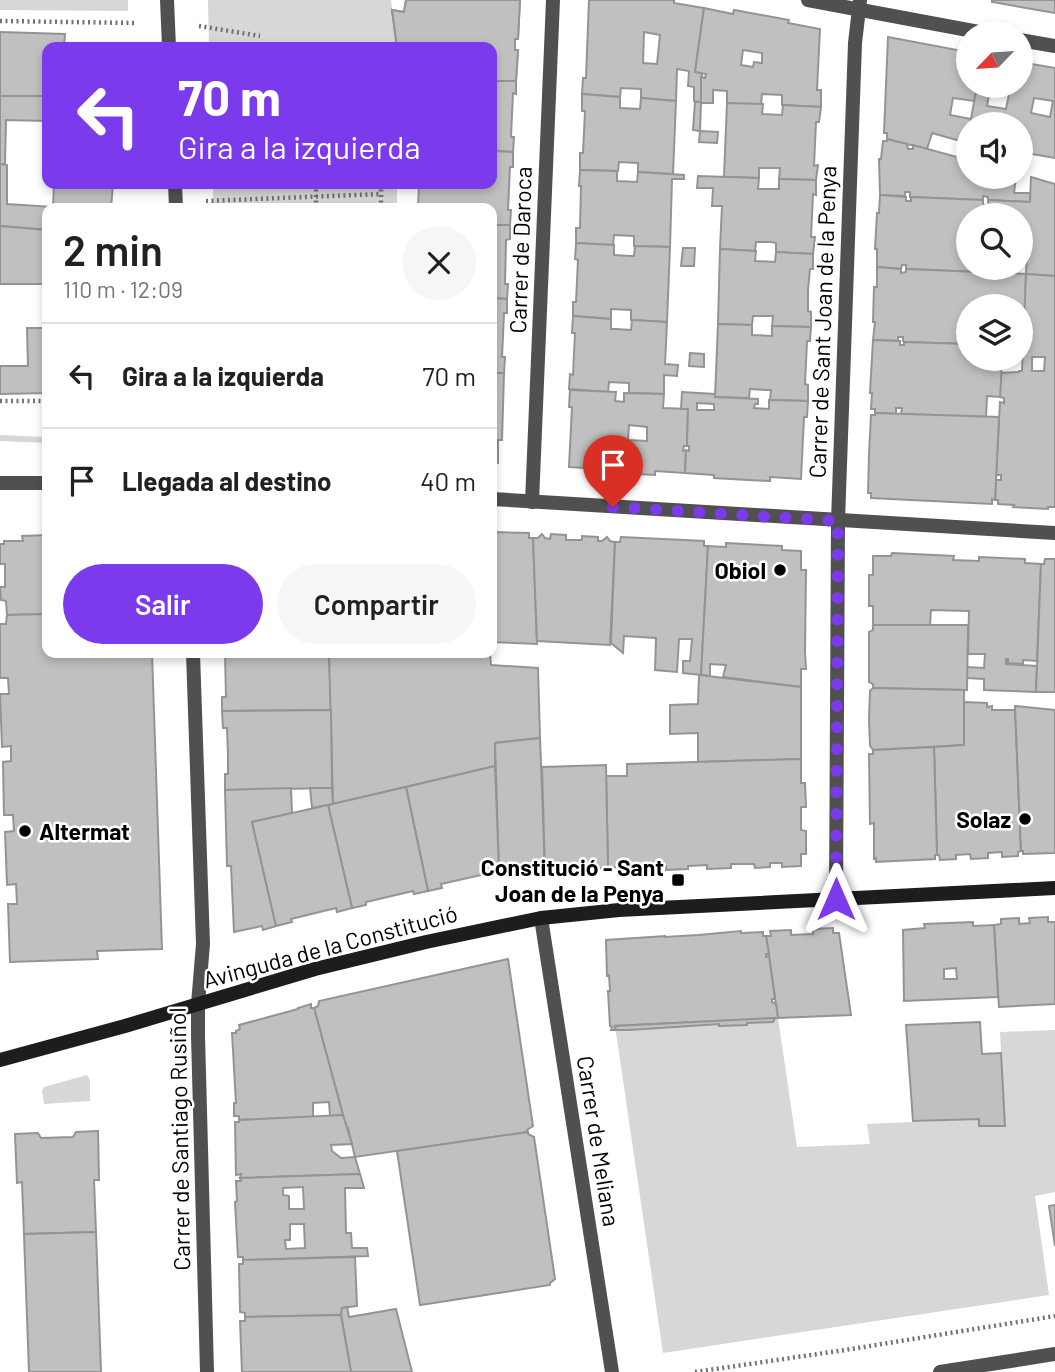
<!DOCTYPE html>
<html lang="es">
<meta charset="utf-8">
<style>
:root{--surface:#fff;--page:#f6f6f6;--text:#202124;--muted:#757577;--line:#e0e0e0;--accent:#7c3aed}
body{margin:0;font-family:Barlow,sans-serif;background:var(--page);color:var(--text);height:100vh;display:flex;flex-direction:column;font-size:26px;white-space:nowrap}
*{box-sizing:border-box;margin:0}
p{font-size:23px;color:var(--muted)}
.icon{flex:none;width:38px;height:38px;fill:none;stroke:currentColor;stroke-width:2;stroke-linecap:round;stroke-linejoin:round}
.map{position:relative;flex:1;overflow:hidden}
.drawer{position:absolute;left:42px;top:203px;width:455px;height:455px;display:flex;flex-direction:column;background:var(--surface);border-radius:14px;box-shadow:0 4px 10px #0003}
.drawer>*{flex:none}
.guide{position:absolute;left:42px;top:42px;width:455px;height:147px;border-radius:14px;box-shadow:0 4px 10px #0003;background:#7c3aed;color:#fff;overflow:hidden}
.needle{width:46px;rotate:245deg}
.controls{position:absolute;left:956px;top:21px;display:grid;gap:14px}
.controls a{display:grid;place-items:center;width:77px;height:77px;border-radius:50%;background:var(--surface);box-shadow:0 4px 10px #0003;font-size:35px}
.pin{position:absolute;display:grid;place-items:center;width:60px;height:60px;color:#fff;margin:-72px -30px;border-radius:50% 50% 50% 0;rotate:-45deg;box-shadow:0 0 7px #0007}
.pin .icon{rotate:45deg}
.me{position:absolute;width:77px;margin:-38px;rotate:0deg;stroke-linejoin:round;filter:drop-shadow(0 0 5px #0008)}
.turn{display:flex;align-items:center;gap:24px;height:147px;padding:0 21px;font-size:32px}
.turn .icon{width:91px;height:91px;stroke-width:2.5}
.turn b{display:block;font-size:49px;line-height:60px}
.round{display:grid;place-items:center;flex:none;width:74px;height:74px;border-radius:37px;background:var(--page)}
.overview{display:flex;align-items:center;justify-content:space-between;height:119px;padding:0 21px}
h1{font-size:42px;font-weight:600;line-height:52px}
.action{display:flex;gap:14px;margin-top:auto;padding:14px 21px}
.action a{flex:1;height:80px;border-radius:42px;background:var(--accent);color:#fff;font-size:28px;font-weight:600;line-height:80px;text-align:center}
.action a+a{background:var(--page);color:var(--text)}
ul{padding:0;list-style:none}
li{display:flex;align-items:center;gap:21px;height:105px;padding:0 21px;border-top:2px solid var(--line)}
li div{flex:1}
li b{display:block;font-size:26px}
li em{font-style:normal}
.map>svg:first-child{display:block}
</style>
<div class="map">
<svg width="1055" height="1372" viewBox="0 0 1055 1372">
<rect width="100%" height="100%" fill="#fff"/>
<g fill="#d7d7d7">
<path d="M0 0H128V11L0 10Z"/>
<path d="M208 0H391L397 47H209Z"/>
<rect x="213" y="184" width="184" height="24"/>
<path d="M0 435 47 437V443L0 441Z"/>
<path d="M778 1018 797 1147 870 1144 867 1124 979 1119 980 1126H1005L1000 1032 1055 1030V1192L1035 1196 1049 1295 663 1353 615 1026Z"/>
<path d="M87 1075 90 1080V1101L44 1104 42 1091 44 1087Z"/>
</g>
<g fill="#c0c0c0" stroke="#949494" stroke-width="2" fill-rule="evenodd">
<path d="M406 0H442L440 14 459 18 460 3 447 0H520L518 39H515V50H518L516 81H492V47H397L392 10 404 12Z"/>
<path d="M406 0H520L518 39H515V50H518L516 81H492V47H397L392 10 404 12Z"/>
<path d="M589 0H674V3L704 8 695 72 702 73 701 102 694 101V87L688 86 689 71 677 69 676 101 641 98V89L621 88 620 97 582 94 583 78H586ZM644 32 660 35 657 64 643 63Z"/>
<path d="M992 0H1055V13L992 2Z"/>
<path d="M704 8 733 14 734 10 789 20 788 23 820 29 817 90H821V107L782 105V95L762 94 761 105 727 104V91L713 90V103H701V77L705 78 706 74 695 72ZM743 50 762 53V63L754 62 753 67 741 65Z"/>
<path d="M0 32 65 34 64 47H47V96H0Z"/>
<path d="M888 37 968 52V86H977L974 101 953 98 950 115 971 119 970 124H968L967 143 932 133 927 149 887 139V133H884Z"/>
<path d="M1020 62 1055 68V158L1020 152V124H970L977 86H1020ZM990 90 1009 94 1006 109 987 106ZM1034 98 1053 101 1050 117 1031 113Z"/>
<path d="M492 81H516V94L513 93 511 137H514L513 152 492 151Z"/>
<path d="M582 94 620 97V108L640 109 641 98 676 101 673 174 638 172V163L619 162 618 171 580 170V153H583L585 111H582Z"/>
<path d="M0 96H47V121L6 120 5 164H0Z"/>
<path d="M695 102H701L700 131 693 130Z"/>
<path d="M727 103 763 104 762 114 782 115 783 105 821 107 819 122H816L814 166 818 165 816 180 779 179 780 168H759V178L724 177Z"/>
<path d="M700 131 718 132 717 143 699 142Z"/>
<path d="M887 139 907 144 908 149H913V145L968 160V177H1016L1014 193H1030V202L988 200V197L983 196V200L910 197V192H905V196L880 195 879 159H881L883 141H887Z"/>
<path d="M492 151 513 152V167H510L508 210H511L510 225H492V208H418L419 184H492Z"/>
<path d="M0 164 7 165V204L53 207 54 184H113L111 208H47V230L0 226Z"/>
<path d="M580 170 617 171V181L637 182 638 172 684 175V179H672L670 247 634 246V236L614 235 613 245 576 243V228H580L581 186H579Z"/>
<path d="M698 176 759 178 758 189H779V179L816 180V195L813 194 811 237H815L813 254 776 252V243L771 242H756L755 251 720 249 722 206H712L713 188H697Z"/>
<path d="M1031 177 1055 184V276L1026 274 1028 238H1020V215H968V268H1010V274L984 272V268H980L979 272 906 269V265H902L901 269 877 267V249H875L877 213H879L880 195 906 197V201H911V197L983 200V205H988V200L1030 202Z"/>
<path d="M492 225H510V239L506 240 505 284H508L507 299 492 298Z"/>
<path d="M0 226 47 230V284H0Z"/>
<path d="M576 243 614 245V255L630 256H634L635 246 670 247 667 322 631 320V310L611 309V319L573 316V302H576L578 260 575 259Z"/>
<path d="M683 248H695L694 266H681Z"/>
<path d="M720 249 756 251 755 261 775 262 776 252 813 254V269H810L808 290V311L811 312V327L772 326 773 316H753L752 325 718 324Z"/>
<path d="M877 267 901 269V273L906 272V269L979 272V276H984V272L1026 274 1024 346H1020V306H968V344L904 342 903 341V337H898V341L873 340 875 322H873L874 287H877Z"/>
<path d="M1026 274 1055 276V507H1048V509L1013 507 1014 505 998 504V500H995L996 480H1001V475H996L1000 402 1004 403V398L1000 397 1001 373 1019 372V371H1022ZM1032 357H1045L1044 371H1032Z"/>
<path d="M47 284V393L0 394V366H28L27 328H45Z"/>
<path d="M492 298 507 299V313H504L502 357H505L504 373H492Z"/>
<path d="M573 316 611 319V329H616L631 330 632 320 667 322 665 364 678 365 677 376 664 375V394L629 393V383L609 382 608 392 569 389 570 374 573 375 575 333H572Z"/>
<path d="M718 324 752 325V335L772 336V326L811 327 810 341H807L805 384 808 385V401L770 400 771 390H766L750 389 749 398 715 397Z"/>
<path d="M873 340 900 341V345H904V342L968 344V359H1007V362H1002L1000 397 987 396 986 417 901 414 902 408H896V414L875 413V409H871L872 393H870Z"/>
<path d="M690 353 704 354V367L689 366Z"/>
<path d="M492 373H504L502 440H498V463L492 462Z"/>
<path d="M570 390 616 392 615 401 624 402V393L664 394 663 408 688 409 687 446H684L683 451H686L685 473 655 471V475L601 472V469L569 467 572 407H569ZM629 425 647 427V441L628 440Z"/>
<path d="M682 392 715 394V397L758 399V404H755L754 408 769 409V400L808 401 807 417H804L801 479 770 477V481L748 480 714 478V475L685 473 686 450 689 451V446H687L688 409H681ZM697 403 714 404V410H697Z"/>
<path d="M875 413 999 417 995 500 992 499V504L871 498V493H868L869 454 871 415H875Z"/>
<path d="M492 532 529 533V538H533L537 644 492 642Z"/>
<path d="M542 534 545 538 550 539 551 534 566 535V540H582V536L598 537V541H602L607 537 610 541 615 542 610 645 537 641 533 538H538Z"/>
<path d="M47 535V614L7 615 6 601 1 600 0 587H5V564H0V544H4V541H23L22 536Z"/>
<path d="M621 537 704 541V546H708L701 675 683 673V661H690L692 639H679L677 672 655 670 656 638 624 636 623 653 611 643 615 542H620Z"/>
<path d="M726 543 782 546V550L801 551V570H806L805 652 806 669H801V687L723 677 726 665 710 664V676L701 675 708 546 726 547Z"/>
<path d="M892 553 954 556 953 560 979 561V557L1025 559V563L1041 564 1037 661 1023 660V664L1008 663V659H1006V664L1037 666 1036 692 984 690V679L967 678V667L984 668 985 654H968L969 611 931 610 930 625H873V606H869V575H873V556H891Z"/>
<path d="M1045 559H1055V692H1036L1041 564H1044Z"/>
<path d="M47 614V653H152L162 949 97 951 98 959 10 962 8 904H17L16 884 7 885 5 832 14 831 13 815H4L3 762 11 761V746L2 747 0 694H9L8 678H0V624H6L7 615Z"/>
<path d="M873 625H968L967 690 873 688V684L869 682V632L873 630Z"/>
<path d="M225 653H329L331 710 222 711V697H226Z"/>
<path d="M329 653H490L491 665 538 668 540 738 495 743V766L333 804Z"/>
<path d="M699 675 801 687V759L698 762V733L670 734V705L698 704Z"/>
<path d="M873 688 964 690V745L873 750 870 746 869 719 870 691Z"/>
<path d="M964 702 987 703V707L992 706V710H1015L1021 851 1018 852V856L1002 857V852L988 853V858L971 859 970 854 956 855V859L940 860 939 855H937L934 747 964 745Z"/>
<path d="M1015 706 1055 710V853L1023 854V851H1021Z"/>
<path d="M331 710 332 788 225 790V774H228V756L227 728H223L222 711Z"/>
<path d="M540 738 545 870H542V873L529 875V870H515V875L502 874V871H499L495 743Z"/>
<path d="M934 747 937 855H935V859L876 862V858L874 859V823L870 824 869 754H873V750Z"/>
<path d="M801 759V783H805L806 807H801V830L806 831V854H801V866L782 867V863H770V867L755 868 754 864H731V868L707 869V865L688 866V869L666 870V866H657L642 867V871H618V867L608 868 606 776H627V764Z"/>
<path d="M606 765 608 868H595V873H579V868L575 869V873L559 874V869L545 870 542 767Z"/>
<path d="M495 766 499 871 441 884 442 888 428 891 406 787Z"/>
<path d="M406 787 428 891 414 894 413 891 366 902V905L352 908 328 805Z"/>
<path d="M291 788 292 813 252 822 276 926 263 930 262 926 234 932 231 866H227L225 790Z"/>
<path d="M310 788H332L333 804 312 808Z"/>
<path d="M328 805 352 908 337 912 336 908 291 919 292 922 276 926 252 822Z"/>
<path d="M1048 917V922H1055V1004L999 1007 994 925 1001 924V919L1019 918V924L1030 923 1029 918Z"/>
<path d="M973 922V926L994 925 998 997 904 1001 903 930 925 928 924 924ZM956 968 957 979H944V969Z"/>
<path d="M833 928V933H839L851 1015 778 1018 766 936H771L770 931 791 930V935L813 934V929Z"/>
<path d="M741 931V933L763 932V936H766L769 954H766V957L769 956 775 999H772V1002L776 1004 778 1018 615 1026 616 1030H611L612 1027 610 1026 608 991H610L609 975 607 976 606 940 665 936V937L698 935Z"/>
<path d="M508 959 533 1126 527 1130 528 1132 355 1157 348 1128 346 1129 343 1115 314 1008 318 1006 319 1001Z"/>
<path d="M311 1004V1008H314L343 1115 330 1116 329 1102 313 1103V1117L239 1120V1116H234V1103H236L232 1033H236V1031L240 1029 239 1025 298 1009V1008Z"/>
<path d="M775 1018 773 1022 747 1023V1025L719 1026V1024L630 1030H616L615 1026Z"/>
<path d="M980 1022 982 1054 1001 1053 1005 1126H979V1119L913 1121 906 1025Z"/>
<path d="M343 1115 352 1144 331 1145 332 1151 341 1158 355 1157 360 1174 240 1178 241 1174 236 1175 235 1122H239V1120Z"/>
<path d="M98 1131 99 1180H94L96 1232 24 1234 22 1182 17 1183 15 1134 38 1133 41 1138 73 1137 76 1132Z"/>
<path d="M528 1132V1134L534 1137 555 1279 550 1283V1285L420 1305 397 1151Z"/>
<path d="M360 1174 364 1188H345L346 1233H351L352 1248H367L368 1256 243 1260V1257H238L235 1202 237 1201 236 1181H241L240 1178ZM303 1187 304 1209H289V1196L283 1195V1188ZM290 1224H304L305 1248 286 1249 285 1240H290Z"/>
<path d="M1055 1205V1246L1049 1206Z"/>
<path d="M96 1232 101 1372H29L24 1234Z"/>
<path d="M355 1257 357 1306 342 1308 341 1315 245 1317V1313L240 1312 239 1264H243V1260Z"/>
<path d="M347 1307 349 1317 396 1309 412 1372H351L341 1315 342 1308Z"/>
<path d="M341 1315 351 1372H242L240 1321H245V1317Z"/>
</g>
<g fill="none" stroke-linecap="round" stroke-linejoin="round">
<g stroke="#727272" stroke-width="4.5" stroke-dasharray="2 3.5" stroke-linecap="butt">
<path d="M0 21 137 23"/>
<path d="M199 26 260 36"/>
<path d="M316 184V208"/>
<path d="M381 184V208"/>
<path d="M206 201 381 194"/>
<path d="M0 401H47"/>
<path d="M695 1372 845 1350 1055 1316"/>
</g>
<g stroke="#505050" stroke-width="14">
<path d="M808 0 984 33"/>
<path d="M1020 40 1055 46"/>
<path d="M0 483H47"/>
<path d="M492 499 1055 533"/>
<path d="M532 502 553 0"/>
<path d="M836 899 838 521 855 43 860 0"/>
<path d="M541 918 612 1372"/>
</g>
<g stroke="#505050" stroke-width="14">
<path d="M167 0 169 47"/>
<path d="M175 184 176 208"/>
<path d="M193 653 203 944 198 1004V1036L207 1372"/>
<path d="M940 1372 1055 1354"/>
</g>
<path stroke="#1d1d1d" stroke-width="14" d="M0 1060 125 1026 315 969 426 942 541 918 619 910 1055 888"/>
</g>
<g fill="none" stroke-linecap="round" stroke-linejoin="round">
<path stroke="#7c3aed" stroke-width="12" stroke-dasharray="0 21.6" d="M613 507 838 521 836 899"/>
</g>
<g fill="#000" stroke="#fff" stroke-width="2.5">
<circle cx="780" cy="570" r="7"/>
<circle cx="1025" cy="819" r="7"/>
<circle cx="25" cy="831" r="7"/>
<rect x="671" y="873" width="14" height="14" rx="3.5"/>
</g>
<g text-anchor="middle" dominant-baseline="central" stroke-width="5" stroke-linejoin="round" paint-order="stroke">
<g font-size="23" fill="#000" stroke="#fff">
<text transform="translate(520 250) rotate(-88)">Carrer de Daroca</text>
<text transform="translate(822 322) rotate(-88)">Carrer de Sant Joan de la Penya</text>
<text transform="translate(330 946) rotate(-15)">Avinguda de la Constitució</text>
<text transform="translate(179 1139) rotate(-91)">Carrer de Santiago Rusiñol</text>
<text transform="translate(599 1141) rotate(81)">Carrer de Meliana</text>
</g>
<g font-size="23" font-weight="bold" fill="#000" stroke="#fff" text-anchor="end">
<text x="766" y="570">Obiol</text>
<text x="1011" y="819">Solaz</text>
<text x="39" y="831" text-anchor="start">Altermat</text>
<text x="664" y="867">Constitució - Sant<tspan x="664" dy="26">Joan de la Penya</tspan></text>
</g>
</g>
</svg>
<div class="controls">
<a><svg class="needle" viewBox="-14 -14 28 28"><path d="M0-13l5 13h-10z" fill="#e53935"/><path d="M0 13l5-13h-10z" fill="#757577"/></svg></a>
<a><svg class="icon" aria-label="sound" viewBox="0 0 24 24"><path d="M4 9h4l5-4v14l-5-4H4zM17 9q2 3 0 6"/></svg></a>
<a><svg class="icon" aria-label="search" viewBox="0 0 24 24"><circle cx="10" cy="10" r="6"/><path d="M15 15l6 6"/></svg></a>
<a><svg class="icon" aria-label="layers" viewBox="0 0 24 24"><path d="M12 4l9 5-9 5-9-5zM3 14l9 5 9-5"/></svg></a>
</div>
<div class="pin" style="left:613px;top:507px;background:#d93025"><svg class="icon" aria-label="arrive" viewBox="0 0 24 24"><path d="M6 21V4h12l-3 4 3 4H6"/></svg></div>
<svg class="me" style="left:836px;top:899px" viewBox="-20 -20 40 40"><path d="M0-17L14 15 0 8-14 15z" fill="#7c3aed" stroke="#fff" stroke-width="4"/></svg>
<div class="guide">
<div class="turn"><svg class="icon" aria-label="left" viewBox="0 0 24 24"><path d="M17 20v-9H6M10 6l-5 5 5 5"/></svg><div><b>70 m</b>Gira a la izquierda</div></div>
</div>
<section class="drawer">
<div class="overview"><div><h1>2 min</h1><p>110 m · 12:09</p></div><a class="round"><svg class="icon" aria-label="close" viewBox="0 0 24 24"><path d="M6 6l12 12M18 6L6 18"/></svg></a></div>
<ul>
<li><svg class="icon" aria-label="left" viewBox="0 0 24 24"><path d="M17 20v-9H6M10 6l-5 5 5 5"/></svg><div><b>Gira a la izquierda</b></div><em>70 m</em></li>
<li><svg class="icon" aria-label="arrive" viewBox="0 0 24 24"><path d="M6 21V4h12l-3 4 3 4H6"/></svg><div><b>Llegada al destino</b></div><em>40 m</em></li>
</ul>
<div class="action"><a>Salir</a><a>Compartir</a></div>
</section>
</div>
